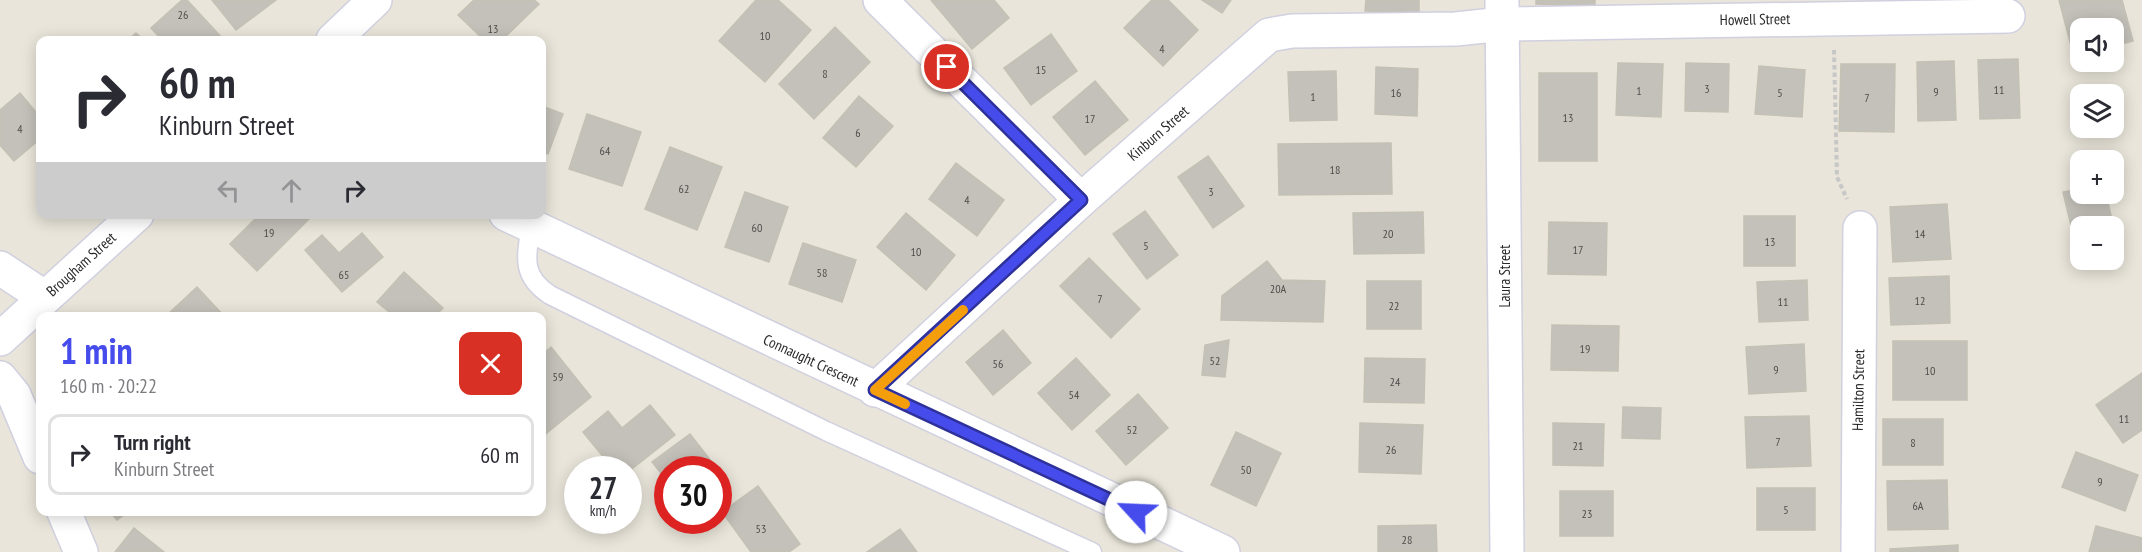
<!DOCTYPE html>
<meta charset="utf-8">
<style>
:root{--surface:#fff;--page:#f7f7f7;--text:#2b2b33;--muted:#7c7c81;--line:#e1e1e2;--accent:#464ceb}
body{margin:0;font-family:"PT Sans Narrow",sans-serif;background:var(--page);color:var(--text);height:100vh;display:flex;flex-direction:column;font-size:22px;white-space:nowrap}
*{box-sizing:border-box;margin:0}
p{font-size:20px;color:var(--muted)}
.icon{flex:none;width:33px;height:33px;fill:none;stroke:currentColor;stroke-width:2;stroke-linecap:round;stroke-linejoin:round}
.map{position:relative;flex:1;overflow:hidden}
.sheet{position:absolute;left:36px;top:312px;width:510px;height:204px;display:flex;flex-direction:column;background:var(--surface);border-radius:12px;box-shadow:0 3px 15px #0003}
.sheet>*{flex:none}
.hud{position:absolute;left:36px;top:36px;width:510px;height:183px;border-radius:12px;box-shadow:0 3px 15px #0003;background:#fff;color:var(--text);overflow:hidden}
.controls{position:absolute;left:2070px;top:18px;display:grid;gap:12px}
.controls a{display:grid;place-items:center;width:54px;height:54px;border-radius:12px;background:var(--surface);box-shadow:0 3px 15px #0003;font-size:30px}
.speed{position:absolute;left:564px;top:456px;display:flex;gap:12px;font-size:30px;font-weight:700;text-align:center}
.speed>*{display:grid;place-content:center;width:78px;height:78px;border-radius:50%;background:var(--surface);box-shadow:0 3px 15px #0003;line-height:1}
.speed small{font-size:15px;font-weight:400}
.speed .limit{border:9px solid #d22;background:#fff;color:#111}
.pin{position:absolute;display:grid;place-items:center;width:51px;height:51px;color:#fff;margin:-26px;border:3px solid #fff;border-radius:50%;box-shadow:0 2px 6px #0007}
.me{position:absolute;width:66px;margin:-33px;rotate:295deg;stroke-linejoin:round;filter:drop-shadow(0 0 4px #0008)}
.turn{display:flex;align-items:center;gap:21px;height:126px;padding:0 24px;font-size:27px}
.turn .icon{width:78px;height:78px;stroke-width:2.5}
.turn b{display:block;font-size:42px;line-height:51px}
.lanes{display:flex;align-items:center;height:57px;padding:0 24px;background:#0003;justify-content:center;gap:30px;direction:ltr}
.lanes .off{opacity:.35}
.round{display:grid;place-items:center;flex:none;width:63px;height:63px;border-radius:12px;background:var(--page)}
.overview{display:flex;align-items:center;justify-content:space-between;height:102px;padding:0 24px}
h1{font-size:36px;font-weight:700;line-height:45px;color:var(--accent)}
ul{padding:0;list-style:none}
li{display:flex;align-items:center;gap:18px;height:81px;margin:0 12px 9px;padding:0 12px;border:3px solid var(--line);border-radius:12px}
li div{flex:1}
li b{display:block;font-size:22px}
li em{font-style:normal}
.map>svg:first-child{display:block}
</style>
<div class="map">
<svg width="2142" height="552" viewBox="0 0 2142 552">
<rect width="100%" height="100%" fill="#e9e5da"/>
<g fill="#c4c1ba" stroke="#c4c1b4" stroke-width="1.5" fill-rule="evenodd">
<path d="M182 0H187L224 40H162L151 28Z"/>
<path d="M212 0H276L236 30Z"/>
<path d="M474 0H534L539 4 502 40H484L458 15Z"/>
<path d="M756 0H778L811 30 765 82 719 41Z"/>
<path d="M931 0H994L1009 18 972 49Z"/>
<path d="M1152 0H1168L1198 30 1163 66 1124 28Z"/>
<path d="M1202 0H1231L1222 13Z"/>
<path d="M1366 0H1419V12L1365 11Z"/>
<path d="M1536 0H1595V7L1536 4Z"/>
<path d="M2059 0H2122L2133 41 2114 46V28H2080V55L2074 57Z"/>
<path d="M835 27 870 62 814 119 779 84Z"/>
<path d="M136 33 144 40H128Z"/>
<path d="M1051 34 1077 71 1031 105 1004 68Z"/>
<path d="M2018 59 2020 118 1980 119 1978 60Z"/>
<path d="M1954 61 1956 120 1918 121 1917 62Z"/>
<path d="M1618 63 1663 64 1661 117 1616 115Z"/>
<path d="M1686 63 1729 64 1728 112 1685 111Z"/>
<path d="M1841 64H1895L1894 132 1839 131Z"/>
<path d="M1759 66 1805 70 1802 117 1755 114Z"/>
<path d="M1376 67 1418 69 1417 116 1375 114Z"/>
<path d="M1336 71 1337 120 1290 121 1288 72Z"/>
<rect x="1539" y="73" width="58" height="88"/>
<path d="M1095 81 1128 120 1085 155 1053 117Z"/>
<path d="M20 93 40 117V139L14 161 0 145V110Z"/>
<path d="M859 96 893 126 856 167 823 138Z"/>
<path d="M542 106 563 114 548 154 542 151Z"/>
<path d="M587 114 641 132 622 186 569 169Z"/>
<path d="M1391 143 1392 194 1279 195 1278 144Z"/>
<path d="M670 147 722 167 697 230 645 209Z"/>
<path d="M1208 156 1244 206 1213 228 1178 177Z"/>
<path d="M956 163 1004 200 977 236 929 199Z"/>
<path d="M2080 189V194H2106L2121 259 2081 268 2063 192ZM2080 226H2114V260H2080Z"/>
<path d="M745 192 788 207 769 262 725 247Z"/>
<path d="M1947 204 1951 259 1893 262 1890 207Z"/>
<path d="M1145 211 1178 255 1147 279 1113 234Z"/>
<path d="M1423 212 1424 253 1354 254 1353 213Z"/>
<path d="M906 213 955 255 926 290 877 247Z"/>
<path d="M260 214H305L309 219 257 271 230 244Z"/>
<rect x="1744" y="216" width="51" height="50"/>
<path d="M1549 222 1607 223 1606 275 1548 274Z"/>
<path d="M362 233 383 257 342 292 305 250 322 235 339 253Z"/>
<path d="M803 243 856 260 842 302 789 284Z"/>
<path d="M1089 258 1140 309 1111 338 1060 286Z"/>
<path d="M1267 261 1282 280 1325 281 1323 322 1221 320 1222 296Z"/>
<path d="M404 272 443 308 435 316H394L377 302Z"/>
<path d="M1949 276 1950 323 1891 325 1889 278Z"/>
<path d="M1807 280 1808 320 1759 322 1757 282Z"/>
<rect x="1367" y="281" width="54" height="48"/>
<path d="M197 287 224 316H166Z"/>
<path d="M1552 325 1619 326 1618 371 1551 370Z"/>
<path d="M1003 330 1031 363 993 395 966 362Z"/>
<path d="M1229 340 1225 377 1202 375 1205 345Z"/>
<rect x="1893" y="341" width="74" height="59"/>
<path d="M1804 344 1806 391 1749 394 1746 347Z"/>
<path d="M551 347 591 397 542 437V355Z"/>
<path d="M1076 358 1110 395 1072 430 1038 393Z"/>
<path d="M1365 358 1425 359 1424 403 1364 402Z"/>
<path d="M2142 373V430L2123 443 2096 405Z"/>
<path d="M1138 394 1168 428 1126 465 1096 431Z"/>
<path d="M650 405 675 435 628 472V470H614L583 432 608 411 622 428Z"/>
<path d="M1623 407 1661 408 1660 439 1622 438Z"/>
<path d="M1809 416 1811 466 1747 468 1745 417Z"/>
<rect x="1883" y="419" width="60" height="46"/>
<path d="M1360 423 1423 425 1421 474 1359 472Z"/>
<path d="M1553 423 1604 424 1603 466 1553 465Z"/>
<path d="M1236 432 1281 453 1256 506 1211 485Z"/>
<path d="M690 434 718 470H668V482L652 462Z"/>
<path d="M2076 452 2138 475 2125 511 2062 487Z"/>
<path d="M718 471 727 482 718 488Z"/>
<path d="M1947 480 1948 529 1888 530 1887 481Z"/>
<path d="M758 486 800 544 789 552H751L722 512Z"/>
<rect x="1757" y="488" width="58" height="42"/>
<rect x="1560" y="491" width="53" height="45"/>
<path d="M110 512H128L117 520Z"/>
<path d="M1436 525 1437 552H1378V526Z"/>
<path d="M2096 526 2142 538V552H2089Z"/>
<path d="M134 528 164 552H115Z"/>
<path d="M900 529 917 552H867Z"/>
<path d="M1958 545V552H1890V549Z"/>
</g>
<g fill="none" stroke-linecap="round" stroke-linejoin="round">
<defs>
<path id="service" d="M531 226C526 257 521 276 550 295L826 431 1092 552"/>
<g id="minor">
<path d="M880 0 1081 200"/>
<path d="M1502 0 1507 552"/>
<path d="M333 40 375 0"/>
<path d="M506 214 1223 552"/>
<path d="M0 268 44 297"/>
<path d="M0 339 137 214"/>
<path d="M0 378 14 395 40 457"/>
<path d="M875 390 1081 200 1269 35 1292 31 1456 29 1503 24 2008 16"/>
<path d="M64 512 81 552"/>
<path d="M1858 552 1860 228"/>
</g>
</defs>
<use href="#service" stroke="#d0d0e0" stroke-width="21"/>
<use href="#minor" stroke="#d0d0e0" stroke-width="36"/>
<path stroke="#c7c7c7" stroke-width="4" stroke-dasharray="4.5 3" stroke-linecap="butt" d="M1834 50 1837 177 1847 199"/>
<use href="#service" stroke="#fff" stroke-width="18"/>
<use href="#minor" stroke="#fff" stroke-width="33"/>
</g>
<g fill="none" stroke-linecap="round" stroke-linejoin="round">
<defs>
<path id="route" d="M947 67 1081 200 875 390 1136 512"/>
</defs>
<use href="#route" stroke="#2e3199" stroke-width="15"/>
<use href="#route" stroke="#464ceb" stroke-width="10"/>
<path stroke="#f59e0b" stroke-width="10" d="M905 404 875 390 963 310"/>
</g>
<g text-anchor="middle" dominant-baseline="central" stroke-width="5" stroke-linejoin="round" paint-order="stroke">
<g font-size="12" fill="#4f4e4c">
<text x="183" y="14">26</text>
<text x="493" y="28">13</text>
<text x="765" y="35">10</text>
<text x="1162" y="48">4</text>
<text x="1041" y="69">15</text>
<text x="825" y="73">8</text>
<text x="1707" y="88">3</text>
<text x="1999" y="89">11</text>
<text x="1639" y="90">1</text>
<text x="1936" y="91">9</text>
<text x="1396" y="92">16</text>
<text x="1780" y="92">5</text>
<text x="1313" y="96">1</text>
<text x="1867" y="97">7</text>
<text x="1568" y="117">13</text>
<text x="1090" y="118">17</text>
<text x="20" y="128">4</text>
<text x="858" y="132">6</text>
<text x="605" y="150">64</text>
<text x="1335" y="169">18</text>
<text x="684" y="188">62</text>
<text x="1211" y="191">3</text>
<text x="967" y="199">4</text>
<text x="757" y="227">60</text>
<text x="269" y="232">19</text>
<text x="1388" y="233">20</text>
<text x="1920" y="233">14</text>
<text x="1770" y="241">13</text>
<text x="1146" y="245">5</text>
<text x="1578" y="249">17</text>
<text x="916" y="251">10</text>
<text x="822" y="272">58</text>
<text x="344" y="274">65</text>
<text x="1278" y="288">20A</text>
<text x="1100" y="298">7</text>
<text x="1920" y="300">12</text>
<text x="1783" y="301">11</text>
<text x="1394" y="305">22</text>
<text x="1585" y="348">19</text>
<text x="1215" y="360">52</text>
<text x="998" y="363">56</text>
<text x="1776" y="369">9</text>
<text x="1930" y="370">10</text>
<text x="558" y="376">59</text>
<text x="1395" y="381">24</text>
<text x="1074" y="394">54</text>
<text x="2124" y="418">11</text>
<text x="1132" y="429">52</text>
<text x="1778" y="441">7</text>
<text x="1913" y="442">8</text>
<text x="1578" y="445">21</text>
<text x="1391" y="449">26</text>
<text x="1246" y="469">50</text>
<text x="2100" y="481">9</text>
<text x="1918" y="505">6A</text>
<text x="1786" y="509">5</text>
<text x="1587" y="513">23</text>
<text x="761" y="528">53</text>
<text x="1407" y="539">28</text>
</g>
<g font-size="15" fill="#282828" stroke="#fff">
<text transform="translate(1755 19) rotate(-1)">Howell Street</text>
<text transform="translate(1158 133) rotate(-41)">Kinburn Street</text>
<text transform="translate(81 264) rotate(-42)">Brougham Street</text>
<text transform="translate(1504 276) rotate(-90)">Laura Street</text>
<text transform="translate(811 360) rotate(25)">Connaught Crescent</text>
<text transform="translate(1858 390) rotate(-89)">Hamilton Street</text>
</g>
</g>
</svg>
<div class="controls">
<a><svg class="icon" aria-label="sound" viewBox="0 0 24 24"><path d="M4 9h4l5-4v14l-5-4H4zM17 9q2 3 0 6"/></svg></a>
<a><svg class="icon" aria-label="layers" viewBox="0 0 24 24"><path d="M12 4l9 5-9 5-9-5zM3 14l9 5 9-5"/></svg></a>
<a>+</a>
<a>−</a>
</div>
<div class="speed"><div>27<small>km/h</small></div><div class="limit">30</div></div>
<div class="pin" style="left:947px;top:67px;background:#d93025"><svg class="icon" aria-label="arrive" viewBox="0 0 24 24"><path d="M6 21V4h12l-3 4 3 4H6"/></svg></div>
<svg class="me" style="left:1136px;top:512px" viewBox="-20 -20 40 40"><circle r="19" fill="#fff"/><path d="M0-13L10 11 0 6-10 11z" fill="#464ceb"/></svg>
<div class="hud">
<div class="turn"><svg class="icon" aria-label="right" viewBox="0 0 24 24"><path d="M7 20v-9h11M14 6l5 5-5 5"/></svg><div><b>60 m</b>Kinburn Street</div></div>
<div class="lanes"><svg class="icon off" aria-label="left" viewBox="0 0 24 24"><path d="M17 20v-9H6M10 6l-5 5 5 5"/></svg><svg class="icon off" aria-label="ahead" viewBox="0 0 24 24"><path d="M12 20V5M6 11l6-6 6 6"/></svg><svg class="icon" aria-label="right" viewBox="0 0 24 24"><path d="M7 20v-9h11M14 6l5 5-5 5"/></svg></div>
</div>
<section class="sheet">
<div class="overview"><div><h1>1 min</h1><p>160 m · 20:22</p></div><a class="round" style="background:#d93025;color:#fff"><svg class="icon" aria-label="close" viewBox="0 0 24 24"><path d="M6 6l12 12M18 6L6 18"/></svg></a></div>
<ul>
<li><svg class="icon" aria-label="right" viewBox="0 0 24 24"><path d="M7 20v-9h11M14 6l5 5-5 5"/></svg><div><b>Turn right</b><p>Kinburn Street</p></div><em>60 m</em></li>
</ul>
</section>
</div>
